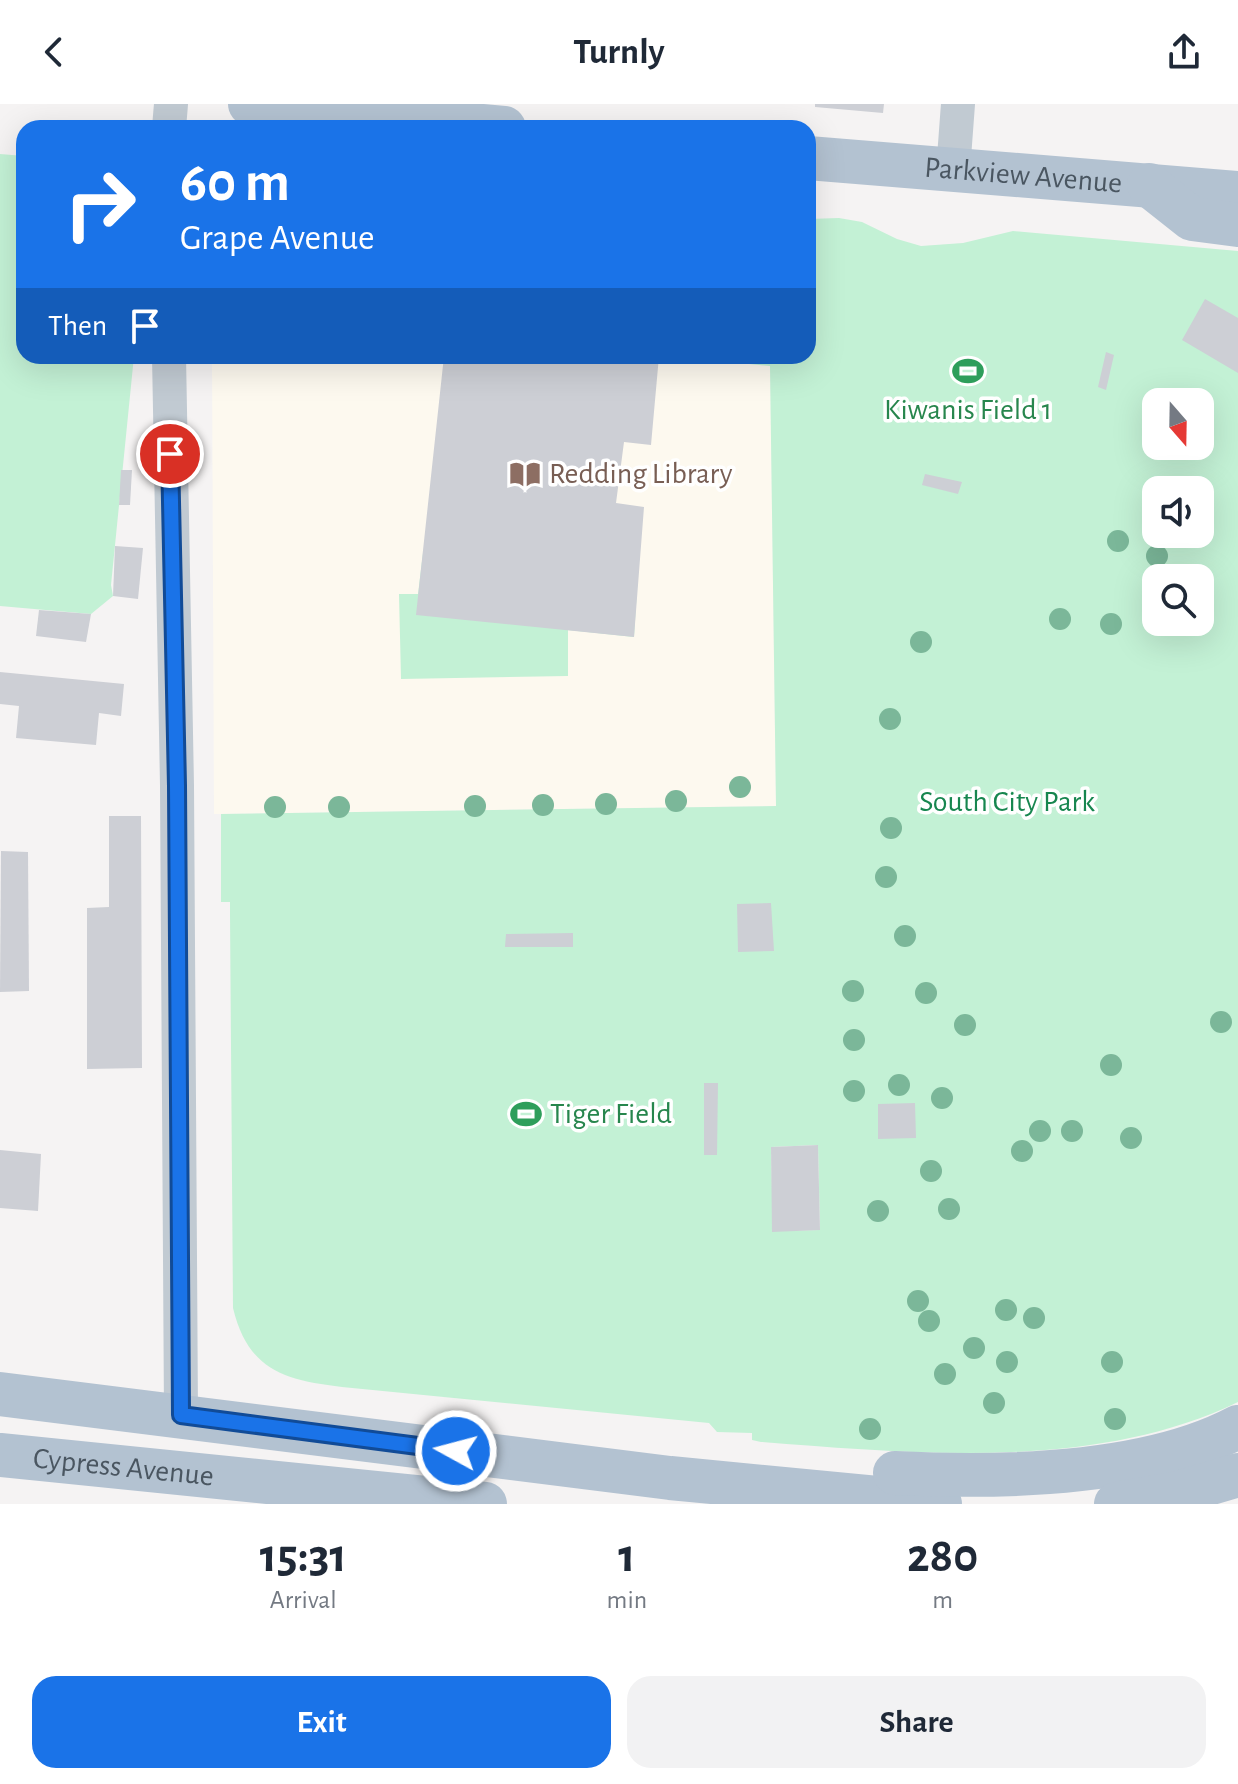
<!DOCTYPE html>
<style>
:root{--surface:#fff;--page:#f2f2f3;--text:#1f2937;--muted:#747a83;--accent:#1a73e8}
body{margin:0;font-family:"Alegreya Sans",sans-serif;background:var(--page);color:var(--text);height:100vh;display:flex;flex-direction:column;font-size:30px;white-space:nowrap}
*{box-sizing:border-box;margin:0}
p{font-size:26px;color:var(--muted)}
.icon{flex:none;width:44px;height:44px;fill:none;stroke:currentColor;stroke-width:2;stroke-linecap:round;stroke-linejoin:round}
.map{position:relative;height:1400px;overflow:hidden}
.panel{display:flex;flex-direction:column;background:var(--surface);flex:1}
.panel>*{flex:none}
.banner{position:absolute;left:16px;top:16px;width:800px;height:244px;border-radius:24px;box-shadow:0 8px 32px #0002;background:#1a73e8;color:#fff;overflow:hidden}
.needle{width:52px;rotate:160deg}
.fabs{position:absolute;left:1142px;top:284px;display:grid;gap:16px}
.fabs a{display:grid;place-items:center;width:72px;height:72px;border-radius:16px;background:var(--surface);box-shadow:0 8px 32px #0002;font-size:40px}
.pin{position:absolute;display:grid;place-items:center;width:68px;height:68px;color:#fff;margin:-34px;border:4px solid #fff;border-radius:50%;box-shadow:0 2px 8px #0007}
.me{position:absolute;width:88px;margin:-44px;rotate:277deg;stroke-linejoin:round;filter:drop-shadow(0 0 6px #0008)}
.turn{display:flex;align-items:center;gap:28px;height:168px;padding:0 32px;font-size:36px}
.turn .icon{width:104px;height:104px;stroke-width:2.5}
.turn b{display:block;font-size:56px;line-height:68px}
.then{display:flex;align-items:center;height:76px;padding:0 32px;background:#0003;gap:16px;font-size:30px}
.eta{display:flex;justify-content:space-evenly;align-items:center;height:136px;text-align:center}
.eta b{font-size:48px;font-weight:700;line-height:56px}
.action{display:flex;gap:16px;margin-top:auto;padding:16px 32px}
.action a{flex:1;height:92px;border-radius:24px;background:var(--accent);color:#fff;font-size:32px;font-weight:700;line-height:92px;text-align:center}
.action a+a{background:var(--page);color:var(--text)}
header{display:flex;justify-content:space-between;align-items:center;height:104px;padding:0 32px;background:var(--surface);font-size:36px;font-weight:700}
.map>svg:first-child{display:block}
</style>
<header><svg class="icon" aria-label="back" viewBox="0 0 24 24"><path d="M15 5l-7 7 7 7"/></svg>Turnly<svg class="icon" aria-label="share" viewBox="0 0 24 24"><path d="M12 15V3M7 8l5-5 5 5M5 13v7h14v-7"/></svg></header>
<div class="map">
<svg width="1238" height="1400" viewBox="0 0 1238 1400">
<rect width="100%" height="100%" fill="#f5f3f3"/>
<path fill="#fdf9ef" d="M212 252H770L776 702 214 710Z"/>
<g fill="#c3f1d5" fill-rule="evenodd">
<path d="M0 50 24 52V252H134L111 481 113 492 91 510 0 502Z"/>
<path d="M839 114 862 118 897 135 921 142 963 139 1013 127 1238 147V1298C1096 1367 915 1350 761 1338L752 1336V1329L717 1328 709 1319 342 1283C284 1276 248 1266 233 1204L230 810V798H221V710L776 702 770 262 749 260 750 252H808V115ZM1156 298H1200V342H1156ZM1156 386H1200V430H1156ZM1156 474H1200V518H1156ZM818 1041 820 1126 773 1127 771 1043Z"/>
<path d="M423 449 638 469 634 533 568 526V572L401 575 399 490H418Z"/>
</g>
<g fill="#cdcfd5">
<path d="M815 0H884L883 9 815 3Z"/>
<path d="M1205 195 1238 214V269L1182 236Z"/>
<path d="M1106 248 1114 251 1106 286 1098 283Z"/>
<path d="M444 252H659L651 341 624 338 616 399 644 403 634 533 416 511Z"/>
<path d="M121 366H132L130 401H119Z"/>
<path d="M925 370 962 378 958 390 922 381Z"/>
<path d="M115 442 143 444 138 495 113 492Z"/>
<path d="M39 506 91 510 86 538 36 532Z"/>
<path d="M0 568 124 580 121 612 99 609 96 641 16 634 19 602 0 600Z"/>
<path d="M109 712H141L142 964 87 965V804L109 803Z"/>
<path d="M1 747 28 748 29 887 0 888Z"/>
<path d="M771 799 774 847 738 848 737 800Z"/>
<path d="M573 829V843H505L506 830Z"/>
<path d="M704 979H718L717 1051H704Z"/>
<path d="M915 999 916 1034 878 1035V1000Z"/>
<path d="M818 1041 820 1126 772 1128 771 1043Z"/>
<path d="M0 1046 41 1050 38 1107 0 1104Z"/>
</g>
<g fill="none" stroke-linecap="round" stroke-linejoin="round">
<g stroke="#c1cad2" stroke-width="34">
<path d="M169 24 171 0"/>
<path d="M953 67 958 0"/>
<path d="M169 252 177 682 181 1311"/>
</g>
<g stroke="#b3c2d1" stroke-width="44">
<path d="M250 0 504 24"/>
<path id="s1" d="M808 54 1238 89"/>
<path d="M1149 81 1192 115 1238 121"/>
<path d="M0 1290 670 1374 940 1400"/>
<path id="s2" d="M0 1351 485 1400"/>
<path d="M895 1369C998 1374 1145 1372 1238 1323"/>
<path d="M1116 1400 1174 1390 1238 1371"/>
</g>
</g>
<g fill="#7bb799">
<circle cx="1118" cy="437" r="11"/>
<circle cx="1157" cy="452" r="11"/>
<circle cx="1060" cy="515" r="11"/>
<circle cx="1111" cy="520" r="11"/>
<circle cx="921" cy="538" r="11"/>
<circle cx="890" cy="615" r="11"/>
<circle cx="740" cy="683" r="11"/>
<circle cx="676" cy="697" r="11"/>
<circle cx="606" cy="700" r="11"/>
<circle cx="543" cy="701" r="11"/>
<circle cx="475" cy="702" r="11"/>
<circle cx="275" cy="703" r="11"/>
<circle cx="339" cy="703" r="11"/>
<circle cx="891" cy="724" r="11"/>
<circle cx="886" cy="773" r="11"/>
<circle cx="905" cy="832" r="11"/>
<circle cx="853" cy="887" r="11"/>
<circle cx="926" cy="889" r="11"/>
<circle cx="1221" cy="918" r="11"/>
<circle cx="965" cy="921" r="11"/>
<circle cx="854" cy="936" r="11"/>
<circle cx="1111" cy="961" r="11"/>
<circle cx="899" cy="981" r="11"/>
<circle cx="854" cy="987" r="11"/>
<circle cx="942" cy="994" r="11"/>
<circle cx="1040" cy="1027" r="11"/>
<circle cx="1072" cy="1027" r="11"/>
<circle cx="1131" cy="1034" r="11"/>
<circle cx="1022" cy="1047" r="11"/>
<circle cx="931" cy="1067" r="11"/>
<circle cx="949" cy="1105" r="11"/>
<circle cx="878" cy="1107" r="11"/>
<circle cx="918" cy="1197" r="11"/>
<circle cx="1006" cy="1206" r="11"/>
<circle cx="1034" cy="1214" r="11"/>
<circle cx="929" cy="1217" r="11"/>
<circle cx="974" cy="1244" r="11"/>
<circle cx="1007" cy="1258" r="11"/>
<circle cx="1112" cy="1258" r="11"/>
<circle cx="945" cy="1270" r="11"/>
<circle cx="994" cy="1299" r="11"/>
<circle cx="1115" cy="1315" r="11"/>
<circle cx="870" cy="1325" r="11"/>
</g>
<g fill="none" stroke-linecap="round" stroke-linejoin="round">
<defs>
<path id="route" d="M170 350 177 682 181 1311 456 1347"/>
</defs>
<use href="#route" stroke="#114b97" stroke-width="20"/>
<use href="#route" stroke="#1a73e8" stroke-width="14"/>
</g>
<defs>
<symbol id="stadium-bare" viewBox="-9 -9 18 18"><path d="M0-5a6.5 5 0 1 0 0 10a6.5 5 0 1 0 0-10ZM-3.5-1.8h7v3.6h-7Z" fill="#2e9e5b" stroke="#fff" stroke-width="2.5" paint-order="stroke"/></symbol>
<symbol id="library-bare" viewBox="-9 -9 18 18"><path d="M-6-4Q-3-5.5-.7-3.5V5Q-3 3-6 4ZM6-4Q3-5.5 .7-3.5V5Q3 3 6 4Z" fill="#8d6e63" stroke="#fff" stroke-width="2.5" paint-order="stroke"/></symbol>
</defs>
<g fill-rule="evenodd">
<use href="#stadium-bare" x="946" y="245" width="44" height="44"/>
<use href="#library-bare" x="503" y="348" width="44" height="44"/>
<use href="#stadium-bare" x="504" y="988" width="44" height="44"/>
</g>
<g text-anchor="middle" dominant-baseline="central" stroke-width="7" stroke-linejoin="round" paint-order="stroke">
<g font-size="30" fill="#4a5661" stroke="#fff">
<text stroke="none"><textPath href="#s1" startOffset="216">Parkview Avenue</textPath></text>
<text stroke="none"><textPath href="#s2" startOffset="124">Cypress Avenue</textPath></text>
</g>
<g font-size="30" fill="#27864d" stroke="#fff">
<text x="968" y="306">Kiwanis Field 1</text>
<text x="550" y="1010" text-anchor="start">Tiger Field</text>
</g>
<g font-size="30" fill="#785e54" stroke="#fff" text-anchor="start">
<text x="549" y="370">Redding Library</text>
</g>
<g font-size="30" fill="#17864f" stroke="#fff">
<text x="1007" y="698">South City Park</text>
</g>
</g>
</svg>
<div class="fabs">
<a><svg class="needle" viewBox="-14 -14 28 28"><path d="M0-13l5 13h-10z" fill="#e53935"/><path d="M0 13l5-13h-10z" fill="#747a83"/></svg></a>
<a><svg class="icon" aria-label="sound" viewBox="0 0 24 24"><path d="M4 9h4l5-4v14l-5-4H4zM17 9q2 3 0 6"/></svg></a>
<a><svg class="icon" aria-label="search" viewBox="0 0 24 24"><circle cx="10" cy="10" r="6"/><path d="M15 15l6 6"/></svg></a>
</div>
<div class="pin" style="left:170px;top:350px;background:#d93025"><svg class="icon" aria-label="arrive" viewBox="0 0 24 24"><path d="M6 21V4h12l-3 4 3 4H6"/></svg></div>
<svg class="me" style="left:456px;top:1347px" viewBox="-20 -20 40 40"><circle r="17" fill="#1a73e8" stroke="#fff" stroke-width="3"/><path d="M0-11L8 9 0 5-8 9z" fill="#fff"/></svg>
<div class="banner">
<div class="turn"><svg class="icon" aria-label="right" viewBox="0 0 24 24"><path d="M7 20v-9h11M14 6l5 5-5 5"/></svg><div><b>60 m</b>Grape Avenue</div></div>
<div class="then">Then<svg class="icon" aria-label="arrive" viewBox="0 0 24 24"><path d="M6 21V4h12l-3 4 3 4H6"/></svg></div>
</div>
</div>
<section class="panel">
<div class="eta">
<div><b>15:31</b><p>Arrival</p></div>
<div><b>1</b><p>min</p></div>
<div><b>280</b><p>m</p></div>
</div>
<div class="action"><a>Exit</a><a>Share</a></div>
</section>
